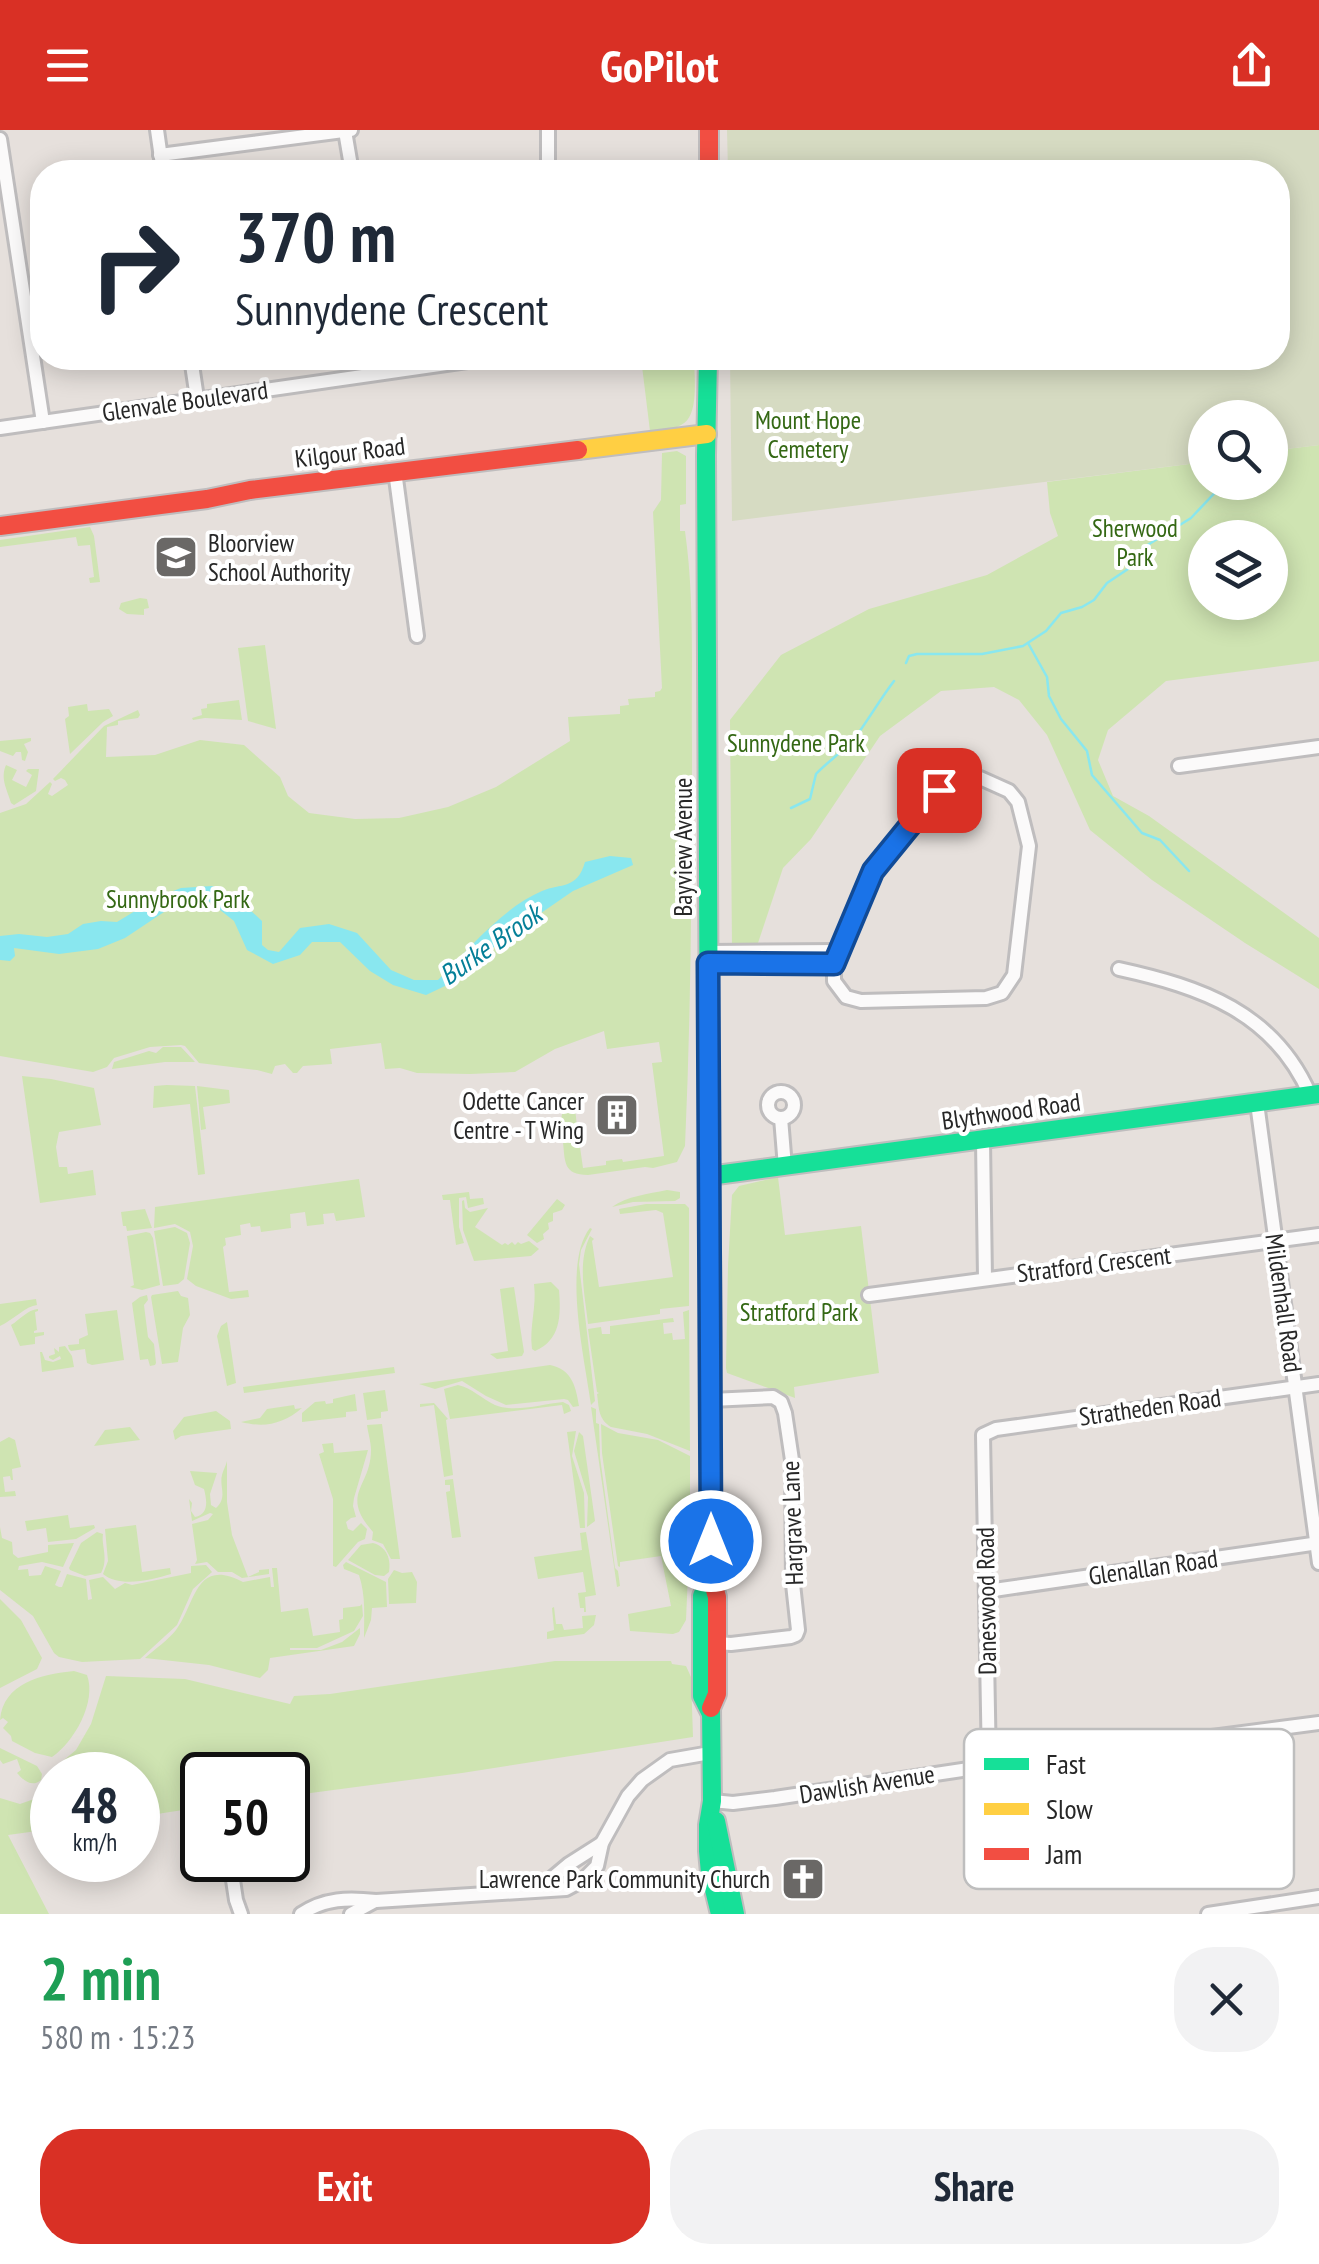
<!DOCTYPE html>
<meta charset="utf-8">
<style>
:root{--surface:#fff;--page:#f2f2f3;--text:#1f2937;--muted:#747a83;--accent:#d93025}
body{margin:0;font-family:"PT Sans Narrow",sans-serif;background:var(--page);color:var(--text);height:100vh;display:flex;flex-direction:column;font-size:38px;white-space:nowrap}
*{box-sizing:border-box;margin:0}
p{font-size:32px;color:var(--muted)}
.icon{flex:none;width:55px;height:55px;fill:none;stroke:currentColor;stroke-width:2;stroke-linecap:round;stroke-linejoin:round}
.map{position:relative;height:1784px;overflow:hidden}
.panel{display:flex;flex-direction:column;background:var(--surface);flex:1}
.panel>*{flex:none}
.banner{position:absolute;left:30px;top:30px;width:1260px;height:210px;border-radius:40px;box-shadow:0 5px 25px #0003;background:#fff;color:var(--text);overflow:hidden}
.fabs{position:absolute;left:1188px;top:270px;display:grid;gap:20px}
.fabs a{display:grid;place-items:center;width:100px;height:100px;border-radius:50%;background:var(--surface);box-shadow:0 5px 25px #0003;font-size:50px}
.speed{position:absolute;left:30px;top:1622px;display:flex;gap:20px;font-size:50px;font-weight:700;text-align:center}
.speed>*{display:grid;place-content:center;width:130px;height:130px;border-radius:50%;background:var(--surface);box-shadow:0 5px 25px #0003;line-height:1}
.speed small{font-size:25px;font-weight:400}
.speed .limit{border:5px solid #111;border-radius:15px;background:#fff;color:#111}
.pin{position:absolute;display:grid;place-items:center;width:85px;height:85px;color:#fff;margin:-42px;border-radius:20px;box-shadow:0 5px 15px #0006}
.me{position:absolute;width:110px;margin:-55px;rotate:0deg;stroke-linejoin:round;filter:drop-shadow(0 0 8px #0008)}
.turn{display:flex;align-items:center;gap:35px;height:210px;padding:0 40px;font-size:45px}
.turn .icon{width:130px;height:130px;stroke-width:2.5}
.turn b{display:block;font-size:70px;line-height:85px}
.round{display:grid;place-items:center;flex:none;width:105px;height:105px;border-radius:40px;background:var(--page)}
.headline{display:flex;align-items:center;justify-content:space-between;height:170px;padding:0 40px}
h1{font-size:60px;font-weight:800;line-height:75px;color:#1e9e55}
.action{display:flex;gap:20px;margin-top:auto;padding:20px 40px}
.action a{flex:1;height:115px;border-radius:40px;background:var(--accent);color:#fff;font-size:40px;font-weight:800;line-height:115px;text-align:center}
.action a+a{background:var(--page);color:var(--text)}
header{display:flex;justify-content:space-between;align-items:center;height:130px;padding:0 40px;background:var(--accent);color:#fff;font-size:45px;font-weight:800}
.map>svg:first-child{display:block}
</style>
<header><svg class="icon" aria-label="menu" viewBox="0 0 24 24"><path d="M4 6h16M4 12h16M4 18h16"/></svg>GoPilot<svg class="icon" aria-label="share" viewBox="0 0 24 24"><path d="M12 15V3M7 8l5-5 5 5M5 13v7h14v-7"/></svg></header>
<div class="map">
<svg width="1319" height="1784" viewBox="0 0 1319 1784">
<rect width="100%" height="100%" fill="#e6e0dc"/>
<g fill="#cfe4b2" fill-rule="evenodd">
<path d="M641 228H694C694 245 700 287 681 295 672 300 660 300 650 301Z"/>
<path d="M1319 315V531L1166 551 1108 600 1098 630 1113 666 1149 686 1319 808V859L1245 813 1152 750 1090 700 1047 605 1019 570 994 557 941 561 880 606 811 709 783 738 757 816 732 817 730 590 781 525 869 479 987 445 1058 406 1050 383 1047 352 1205 332V352H1270V321ZM1205 408H1270V472H1205Z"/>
<path d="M677 321 686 326V374L680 375V401H685C695 472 691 542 692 614 692 748 691 882 685 1016L677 1032 653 1038 645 1037 588 1045C563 1045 565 1031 563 1012L579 1010 583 1038 606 1035V1031L622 1029 623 1032 664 1026 652 933 662 932 659 912 607 919 604 901 555 919 515 942 470 944 417 943 400 938 385 939 381 913 330 919 332 934 303 936 297 943H293L285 934 275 936 272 944 257 940 199 933 185 916 181 915 150 917 114 928 107 937 93 942 0 926V683L26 674 50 652 52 654 48 664 52 666 68 655 65 650 61 648 55 651 53 649 104 596 138 580 140 585 138 588 118 591V595L107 597 106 627 155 625 200 610 244 615 280 647 288 666 309 683 355 689 399 688 448 677 496 657 570 611 568 587 620 584V576L629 575 628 569 655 567V562L660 561 662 558 653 382 661 370 662 323Z"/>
<path d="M90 397 94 406 100 452 90 453 89 448 94 447 90 415 78 416 76 407 0 417V410Z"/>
<path d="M140 468 147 469 149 478 144 479V485L127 484 119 479 121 473Z"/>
<path d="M265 515 276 599 248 591 238 518Z"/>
<path d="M239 570 242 590 205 588 193 590 192 588 202 585 201 579 207 578V574Z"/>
<path d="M87 574 88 581 109 579 113 586 103 592 70 624 65 589 69 586 68 577Z"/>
<path d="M31 608V611L24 614 28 622 25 631 22 630 21 622H16L13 626 0 621V611Z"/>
<path d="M6 635 17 640 12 650 26 657 32 645 26 641 28 639H39L36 661 14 675 11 673C7 659 0 649 6 635Z"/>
<path d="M163 917H181L195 932H165L112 939 114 932 149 921 156 923Z"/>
<path d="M22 946 51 949 94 958 101 995 59 1002 56 1017 59 1037H67L68 1044 93 1040 96 1065 40 1073Z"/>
<path d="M167 955 195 956 205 1044 198 1045 190 974 153 978 154 956Z"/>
<path d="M197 956 229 960 230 973 203 977 206 999 201 1000Z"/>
<path d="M573 962 578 1004 562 1006C559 988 562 977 573 962Z"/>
<path d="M778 1047 785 1105 861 1096 879 1243 794 1257 795 1268 727 1243 726 1238 728 1136 732 1065 739 1056Z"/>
<path d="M359 1049 365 1087 336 1091 334 1083 323 1084 324 1094 307 1096 305 1082 290 1084 291 1098 261 1102 260 1096 251 1097 250 1093 240 1095 241 1105 225 1108 226 1115 223 1117 229 1162 248 1160 249 1167 231 1169 196 1156 187 1149 193 1116 190 1102 175 1094 154 1098 155 1077Z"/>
<path d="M667 1060 680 1062V1068L675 1071 633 1072 612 1077C627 1066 648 1064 667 1060Z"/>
<path d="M469 1062 470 1069 483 1068 484 1074 468 1078 466 1067 459 1068V1097L464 1113 456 1115 450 1070H443L442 1065Z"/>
<path d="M557 1069 565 1075 562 1080 553 1083V1091L548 1093 549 1099 543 1104 544 1109 537 1113 527 1105Z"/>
<path d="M464 1070 465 1078 470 1082 488 1078 475 1097 502 1115 505 1113 508 1115 512 1112 515 1115 518 1112 521 1114 529 1111 539 1119 531 1126 474 1131 463 1100 462 1071Z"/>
<path d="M646 1074H685L689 1078V1176L660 1179V1184L588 1194C585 1165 577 1133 590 1106L594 1109 592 1111 599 1157 673 1147 663 1083 656 1080 620 1084 619 1079Z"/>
<path d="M145 1079 152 1098 127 1101 126 1096H123L121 1082Z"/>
<path d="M175 1097 187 1103 190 1113 184 1149 178 1154 163 1156 154 1101Z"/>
<path d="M590 1098 592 1099 581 1120 579 1134 595 1271 591 1275C585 1230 562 1133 590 1098Z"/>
<path d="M146 1102 150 1103 153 1108 160 1155 142 1160 130 1157 134 1155 127 1106Z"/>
<path d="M551 1152 559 1160C561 1185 561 1210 535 1221L532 1219C529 1196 537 1177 534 1154Z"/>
<path d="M514 1157 524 1222 522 1226 497 1229 490 1224 508 1221 500 1159Z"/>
<path d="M178 1161 181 1166 188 1168 190 1185 183 1198 178 1232 162 1234 151 1167 152 1165Z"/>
<path d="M147 1165 148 1170 144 1175 148 1207 154 1214 156 1233 155 1235 150 1236 148 1229 140 1230 132 1173 140 1167Z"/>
<path d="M36 1169 37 1175C26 1176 13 1190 0 1196V1174Z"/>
<path d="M38 1179V1181L35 1182 37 1200 34 1201V1203L44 1202V1205L35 1207V1214L20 1216 11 1195C21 1189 27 1180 38 1179Z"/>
<path d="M117 1180 124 1230 92 1235 87 1233 85 1219 71 1221 69 1219 68 1215 79 1214V1209L88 1205 85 1184Z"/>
<path d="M689 1180 690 1321 647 1304 611 1297C598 1289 599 1278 597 1264L599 1263 597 1262 588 1199 601 1197 602 1204H610V1196L673 1188 674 1192 663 1193 664 1204 672 1203 673 1210 685 1209 683 1182Z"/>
<path d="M227 1192 236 1253 227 1256 217 1206 221 1196Z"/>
<path d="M65 1216 72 1226 74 1237 42 1242 40 1222H42L45 1230 53 1232 61 1229 60 1226 53 1230 49 1228V1226L55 1224 54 1218 59 1222V1217Z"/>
<path d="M550 1235C572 1239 576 1257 579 1276L573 1277 568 1270 564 1269 506 1275 486 1266 462 1251 435 1259 419 1254Z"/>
<path d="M394 1237 395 1243 244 1263 243 1257Z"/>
<path d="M458 1255C472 1258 482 1269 495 1275 515 1283 542 1274 563 1272L569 1275 571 1281 564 1284 562 1275 450 1289 444 1259Z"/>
<path d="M385 1260 388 1281 381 1282V1288L367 1290 363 1263Z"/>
<path d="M355 1264 357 1281 346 1282V1287L302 1292V1283L315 1272 325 1271 326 1274 333 1273V1269Z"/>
<path d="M434 1273 448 1289 446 1290 453 1345 444 1347 434 1275 420 1277V1274Z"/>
<path d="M294 1275 295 1279 302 1278C283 1294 265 1298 241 1292L260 1288 267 1279Z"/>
<path d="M591 1277 596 1279V1293L599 1294 600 1327 615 1438 618 1441 620 1456 617 1457Z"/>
<path d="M216 1281 230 1291 231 1299 181 1306 175 1310 173 1301 184 1287Z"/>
<path d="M382 1294 400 1429H391L383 1414 372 1410 373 1402C339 1363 371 1358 371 1320 371 1312 368 1303 367 1295Z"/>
<path d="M601 1294 618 1303 658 1310 690 1326V1399L686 1490 679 1502 673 1504 630 1501 628 1484 671 1476 661 1426 620 1432V1437L618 1436 602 1323Z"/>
<path d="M130 1297 140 1310 94 1316 105 1300Z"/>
<path d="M576 1301 572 1326 584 1363 585 1398H580L567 1302Z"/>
<path d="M579 1302 583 1306 595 1391 587 1397 588 1367 574 1321Z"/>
<path d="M9 1307 15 1310 21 1337 12 1339 13 1350H11L10 1346 3 1347 5 1362 15 1361 16 1366 0 1367V1312Z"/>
<path d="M333 1313 334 1323 368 1320 354 1368 353 1376 356 1387 351 1388 346 1392 348 1399 353 1401 361 1393 367 1399 365 1409 358 1412 336 1437 333 1436V1369L319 1324 324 1322 322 1314Z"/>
<path d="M227 1331V1372L232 1405 248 1447 259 1442V1440L269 1439V1444L242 1448 232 1442H218L207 1432 195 1434 197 1430 192 1394 208 1390 213 1384 210 1383 192 1391 189 1369 192 1373 191 1381 195 1387C209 1384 207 1371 204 1359L195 1355 190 1341 217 1343 210 1364 211 1375 216 1378C228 1367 219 1357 222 1345 223 1340 226 1336 227 1331Z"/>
<path d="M453 1349 461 1407 452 1408 446 1362 450 1361V1355H445V1350Z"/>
<path d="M68 1385 70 1398 94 1395 95 1398 76 1409 48 1412 46 1398 27 1401 25 1391Z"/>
<path d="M136 1395 142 1442 170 1438 171 1444C151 1450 120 1458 103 1444L108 1431 105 1399Z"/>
<path d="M0 1397 2 1408 12 1412 13 1424 18 1428 48 1422V1415L74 1413 63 1437 42 1432 19 1436 18 1440 28 1439 29 1446 41 1445 45 1436 61 1441 55 1455 59 1457H62L67 1444 86 1449 88 1470 92 1469 89 1450 103 1447 115 1459 125 1453 132 1455 191 1443V1436L206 1435 212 1442 193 1459 177 1495 140 1529 82 1532 59 1527 54 1523 33 1486 0 1460Z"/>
<path d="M97 1402 103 1404C101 1415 109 1429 101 1443L85 1446 70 1440 69 1438 81 1413Z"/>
<path d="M586 1402 596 1465 585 1467 586 1482H584V1478H580L578 1463 586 1462 583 1442 538 1449 534 1427 582 1420 580 1403Z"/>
<path d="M373 1413C387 1417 391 1429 389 1442L384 1446 375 1445 348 1430 361 1415Z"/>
<path d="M346 1432 386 1452 387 1477 372 1478 371 1490 364 1508C364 1486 366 1467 359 1445L344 1439 343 1435Z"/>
<path d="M272 1438H277L281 1482 308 1478 313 1506 340 1502 339 1490 343 1489V1478L360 1476 362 1474 363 1486 354 1501 317 1518H290V1520H321L342 1512 360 1498V1504L354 1516 270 1528 268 1540 260 1548 209 1535 145 1528C155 1519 168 1510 176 1500 196 1473 195 1427 243 1452L270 1447 271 1457H274Z"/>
<path d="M394 1440 402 1443 412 1442 417 1452 416 1473 389 1474 388 1449Z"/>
<path d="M0 1469 21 1490 42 1528 37 1539 0 1558Z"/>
<path d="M554 1477 556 1494H562L564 1500 583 1498 582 1486 596 1485 594 1495 584 1504 547 1509V1502L554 1500 552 1478Z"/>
<path d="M555 1531H671L672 1534 686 1536 691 1547 693 1607 462 1643 288 1666V1645H202V1677L138 1687V1645H52V1699L8 1705 49 1784H0V1668L20 1674 37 1668 46 1657 53 1639 76 1620 91 1594 106 1546 185 1549 290 1574 294 1566 330 1564Z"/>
<path d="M74 1541 87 1545C97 1572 74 1612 52 1627L35 1623 12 1611 11 1606 3 1598 8 1592 3 1588 0 1590C3 1553 42 1544 74 1541Z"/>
<path d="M0 1618 37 1636 42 1644 41 1650C32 1658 23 1650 17 1643L21 1640 17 1629 3 1634 0 1630Z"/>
</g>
<path fill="#d6dbc2" d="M727 0H1319V315L1270 321V288H1205V332L732 391 730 228H1278V42H728Z"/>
<path fill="#89e7ef" d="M610 726 631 728 633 735 573 761 499 812 466 846 426 865 393 855 370 841 340 812H312L300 825 273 834 247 820 234 791 201 765 164 782 125 808 98 819 59 824 14 818 15 826 10 831 0 830V806L19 804 47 807 68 804 83 794 101 791 117 792 158 767 181 758 212 756 233 764 262 791V815L268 820 279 822 300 798 329 794 357 803 391 840 414 850H438C468 820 502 778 542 761 561 753 577 760 585 732Z"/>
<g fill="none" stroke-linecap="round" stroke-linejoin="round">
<g stroke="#89e7ef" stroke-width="2.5">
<path d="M1028 513 1047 547 1049 566 1061 589 1087 621 1092 645 1142 703 1160 710 1189 741"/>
<path d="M906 533 909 526 917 524H982L1023 516 1046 501 1061 483 1082 477 1094 470 1107 453 1131 437 1146 416 1191 388 1225 352"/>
<path d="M791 678 810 669 816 644C828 631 847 619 857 605 870 587 881 568 894 551"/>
</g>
<defs>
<g id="street">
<path d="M157 0 163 42"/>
<path d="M345 1 352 42"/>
<path d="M0 9 43 292"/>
<path d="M160 25 351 0"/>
<path d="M548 42V0"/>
<path d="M191 228 197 268"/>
<path d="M0 298 488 228"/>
<path d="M395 341 417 506"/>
<path d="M1179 636 1319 617"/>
<path d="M980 648 1009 661 1018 672 1029 716 1014 845 1002 863 986 868 861 871 846 867 834 851V834L838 821 873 741 939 660 953 653Z"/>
<path d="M709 822 838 821"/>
<path d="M708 833 834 834"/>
<path d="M1119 839C1201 857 1274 882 1310 965"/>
<circle cx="781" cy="975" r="13"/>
<path d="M1257 973 1319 1433"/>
<path d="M781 988 785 1037"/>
<path d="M983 1011 985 1148"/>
<path d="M869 1165 1319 1105"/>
<path d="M711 1270 773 1267 781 1272 785 1283 792 1330 793 1454 798 1500 796 1505 791 1507 731 1514 717 1513"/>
<path d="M987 1461 1319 1413"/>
<path d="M989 1636 983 1305 996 1299 1319 1254"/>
<path d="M712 1671 733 1673 775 1668 989 1636 1319 1593"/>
<path d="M230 1730 236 1770 241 1784"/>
<path d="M538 1760 569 1734 602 1713"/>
<path d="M301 1784C325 1768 348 1768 376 1771L566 1759 583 1750 597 1736 602 1713 628 1666 642 1650 670 1630 710 1623"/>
<path d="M351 1784 375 1771"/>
<path d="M1208 1784 1319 1767"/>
</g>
<g id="fast">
<path d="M708 228 706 325 709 947"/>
<path d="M709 1046 1319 964"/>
<path d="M711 1578 712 1671 708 1695V1721L710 1743 720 1784"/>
<path d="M710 1582 702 1566V1466L711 1446"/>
<path d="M716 1691 735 1784"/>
</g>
<path id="slow" d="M578 320 707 304"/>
<g id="jam">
<path d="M709 0V42"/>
<path d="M0 396 207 369 250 360 578 320"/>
<path d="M709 947 712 1204 711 1446 717 1467V1564L711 1578"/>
</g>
</defs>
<use href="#street" stroke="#bfbdbe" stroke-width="18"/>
<use href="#fast" stroke="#bfbdbe" stroke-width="22"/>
<use href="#slow" stroke="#bfbdbe" stroke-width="22"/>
<use href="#jam" stroke="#bfbdbe" stroke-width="22"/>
<use href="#street" stroke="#fbfafa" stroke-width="12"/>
<use href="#fast" stroke="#16e098" stroke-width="18"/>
<use href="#slow" stroke="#ffcf43" stroke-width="18"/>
<use href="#jam" stroke="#f24e42" stroke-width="18"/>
</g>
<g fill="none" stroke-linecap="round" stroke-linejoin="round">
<defs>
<path id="route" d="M711 1411 708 833 834 834 873 741 939 660"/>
</defs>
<use href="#route" stroke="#114b97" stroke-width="25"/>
<use href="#route" stroke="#1a73e8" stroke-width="18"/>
</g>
<defs>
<symbol id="school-square" viewBox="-11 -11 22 22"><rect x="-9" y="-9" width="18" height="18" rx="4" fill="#6a6866" stroke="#fff"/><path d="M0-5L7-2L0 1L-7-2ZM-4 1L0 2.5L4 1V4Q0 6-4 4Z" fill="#fff"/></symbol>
<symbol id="building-square" viewBox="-11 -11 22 22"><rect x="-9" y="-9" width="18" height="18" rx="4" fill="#6a6866" stroke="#fff"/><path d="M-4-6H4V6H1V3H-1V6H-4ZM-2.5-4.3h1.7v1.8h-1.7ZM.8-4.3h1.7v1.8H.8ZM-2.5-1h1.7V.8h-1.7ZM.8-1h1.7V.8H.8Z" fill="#fff"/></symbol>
<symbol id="church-square" viewBox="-11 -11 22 22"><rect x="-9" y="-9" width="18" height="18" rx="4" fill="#6a6866" stroke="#fff"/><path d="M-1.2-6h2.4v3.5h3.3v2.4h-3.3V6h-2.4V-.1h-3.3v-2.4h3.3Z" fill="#fff"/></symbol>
</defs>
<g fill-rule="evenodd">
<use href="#school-square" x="151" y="402" width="50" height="50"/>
<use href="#building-square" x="592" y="960" width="50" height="50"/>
<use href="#church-square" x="778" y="1724" width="50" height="50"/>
</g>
<g text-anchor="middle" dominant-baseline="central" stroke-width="8" stroke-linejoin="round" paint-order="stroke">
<g font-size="25" fill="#272727" stroke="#fff">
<text transform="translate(185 271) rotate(-8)">Glenvale Boulevard</text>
<text transform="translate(350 322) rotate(-7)">Kilgour Road</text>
<text transform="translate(683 717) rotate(-90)">Bayview Avenue</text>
<text transform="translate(1011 981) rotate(-8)">Blythwood Road</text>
<text transform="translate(1094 1134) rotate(-7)">Stratford Crescent</text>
<text transform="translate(1284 1173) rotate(82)">Mildenhall Road</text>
<text transform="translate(1150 1277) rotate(-8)">Stratheden Road</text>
<text transform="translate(792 1393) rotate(-92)">Hargrave Lane</text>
<text transform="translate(1153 1437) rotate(-8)">Glenallan Road</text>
<text transform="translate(986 1471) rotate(-91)">Daneswood Road</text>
<text transform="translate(867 1654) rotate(-9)">Dawlish Avenue</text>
</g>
<g font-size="25" fill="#346814" stroke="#fff">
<text x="808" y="290">Mount Hope<tspan x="808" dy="29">Cemetery</tspan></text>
<text x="1135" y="398">Sherwood<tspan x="1135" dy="29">Park</tspan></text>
<text x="796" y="613">Sunnydene Park</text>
<text x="178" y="769">Sunnybrook Park</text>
<text x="799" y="1182">Stratford Park</text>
</g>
<g font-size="25" fill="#272727" stroke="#fff" text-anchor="end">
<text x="208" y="413" text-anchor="start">Bloorview<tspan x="208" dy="29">School Authority</tspan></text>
<text x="584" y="971">Odette Cancer<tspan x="584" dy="29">Centre - T Wing</tspan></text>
<text x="770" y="1749">Lawrence Park Community Church</text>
</g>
<g font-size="28" font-style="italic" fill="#047f98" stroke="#fff">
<text transform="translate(490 814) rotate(-35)">Burke Brook</text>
</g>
</g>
<rect x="964" y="1599" width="330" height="160" rx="15" fill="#fff" stroke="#bebebe" stroke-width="2.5"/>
<rect x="984" y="1628" width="45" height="12" fill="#16e098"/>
<rect x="984" y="1673" width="45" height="12" fill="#ffcf43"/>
<rect x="984" y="1718" width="45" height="12" fill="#f24e42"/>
<g font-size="28" fill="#272727">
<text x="1046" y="1644">Fast</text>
<text x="1046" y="1689">Slow</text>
<text x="1046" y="1734">Jam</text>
</g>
</svg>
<div class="fabs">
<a><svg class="icon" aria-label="search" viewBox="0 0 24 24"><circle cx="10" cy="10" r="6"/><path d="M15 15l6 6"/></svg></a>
<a><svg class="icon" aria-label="layers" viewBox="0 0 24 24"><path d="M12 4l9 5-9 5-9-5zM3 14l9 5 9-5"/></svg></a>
</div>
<div class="speed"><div>48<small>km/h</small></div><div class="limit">50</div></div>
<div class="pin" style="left:939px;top:660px;background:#d93025"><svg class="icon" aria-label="arrive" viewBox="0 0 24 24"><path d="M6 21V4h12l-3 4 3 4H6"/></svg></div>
<svg class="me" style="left:711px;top:1411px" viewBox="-20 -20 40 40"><circle r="17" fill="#1a73e8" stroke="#fff" stroke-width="3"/><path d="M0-11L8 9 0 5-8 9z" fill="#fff"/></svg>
<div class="banner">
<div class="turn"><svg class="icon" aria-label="right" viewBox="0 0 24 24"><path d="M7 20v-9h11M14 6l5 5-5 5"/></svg><div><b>370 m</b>Sunnydene Crescent</div></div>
</div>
</div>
<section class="panel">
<div class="headline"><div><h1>2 min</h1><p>580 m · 15:23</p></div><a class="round"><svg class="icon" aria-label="close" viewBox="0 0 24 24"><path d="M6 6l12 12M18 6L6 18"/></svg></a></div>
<div class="action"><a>Exit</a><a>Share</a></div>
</section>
